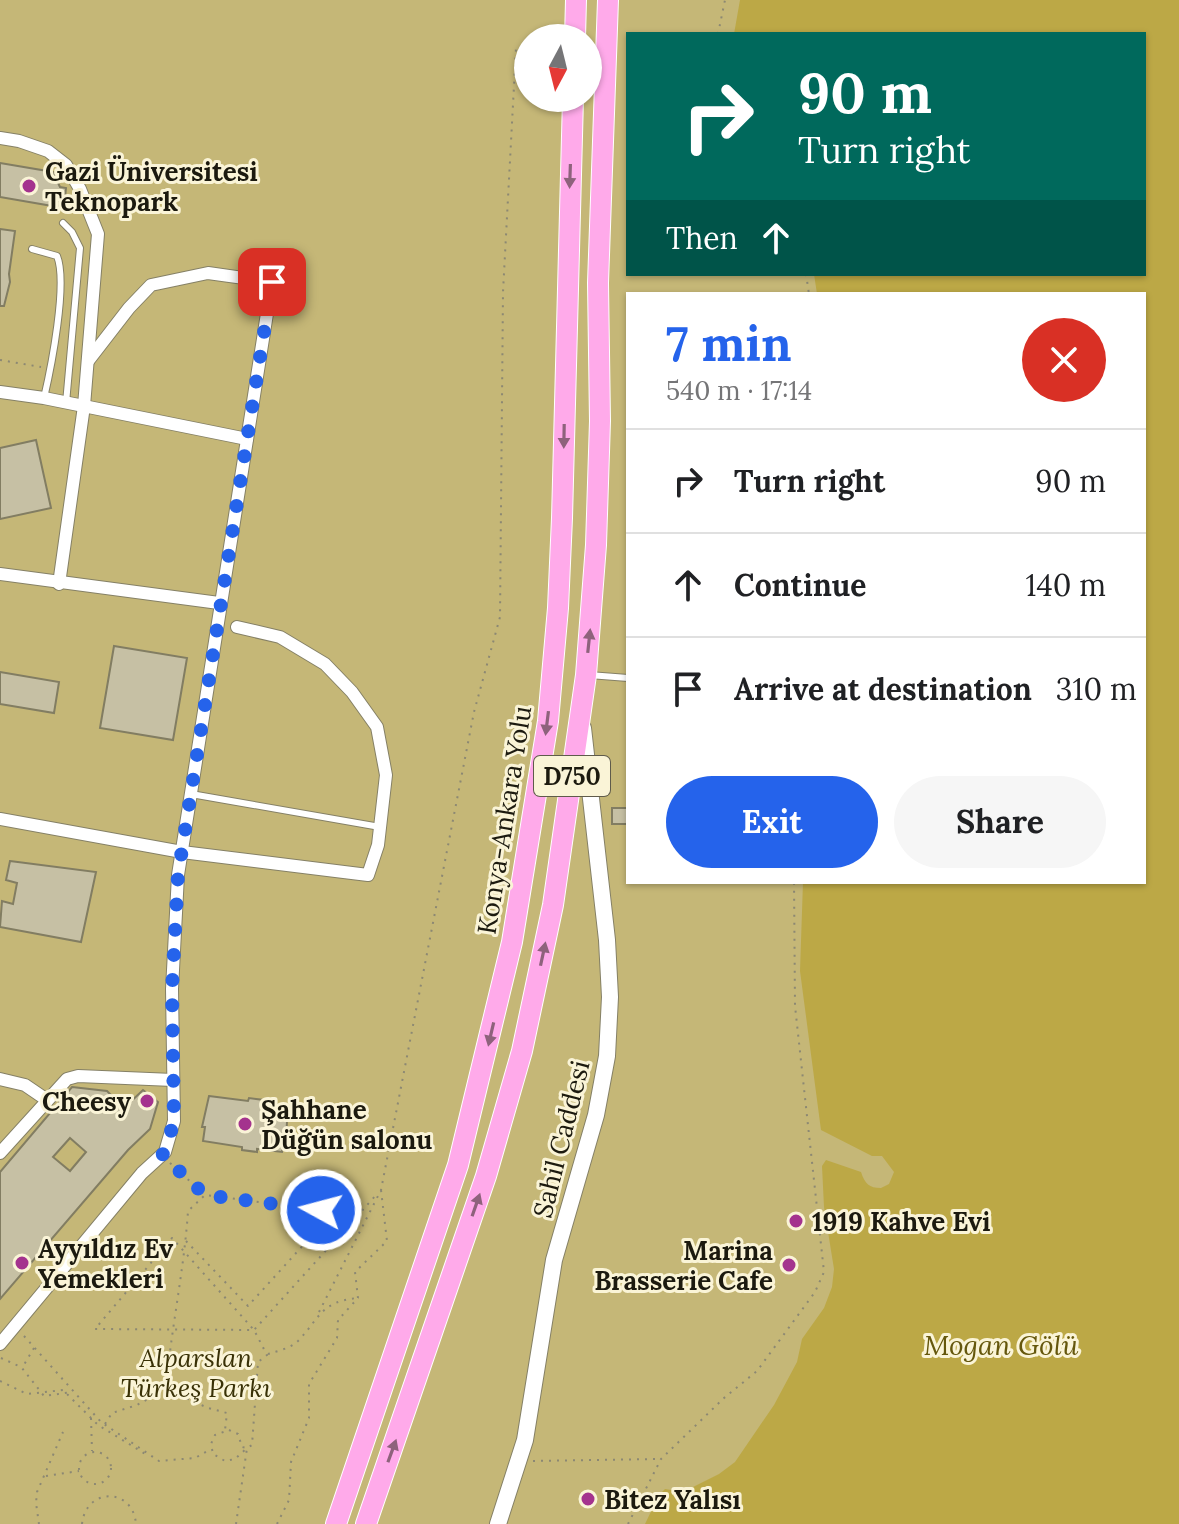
<!DOCTYPE html>
<meta charset="utf-8">
<style>
:root{--surface:#fff;--page:#f6f6f6;--text:#202124;--muted:#757577;--line:#e0e0e0;--accent:#2563eb}
body{margin:0;font-family:Lora,serif;background:var(--page);color:var(--text);height:100vh;display:flex;flex-direction:column;font-size:30px;white-space:nowrap}
*{box-sizing:border-box;margin:0}
p{font-size:26px;color:var(--muted)}
.icon{flex:none;width:44px;height:44px;fill:none;stroke:currentColor;stroke-width:2;stroke-linecap:round;stroke-linejoin:round}
.map{position:relative;flex:1;overflow:hidden}
.panel{position:absolute;left:626px;top:292px;width:520px;height:592px;display:flex;flex-direction:column;background:var(--surface);border-radius:0px;box-shadow:0 2px 6px #0004}
.panel>*{flex:none}
.banner{position:absolute;left:626px;top:32px;width:520px;height:244px;border-radius:0px;box-shadow:0 2px 6px #0004;background:#00695c;color:#fff;overflow:hidden}
.needle{width:52px;rotate:187deg}
.tools{position:absolute;left:514px;top:24px;display:grid;gap:16px}
.tools a{display:grid;place-items:center;width:88px;height:88px;border-radius:50%;background:var(--surface);box-shadow:0 2px 6px #0004;font-size:40px}
.pin{position:absolute;display:grid;place-items:center;width:68px;height:68px;color:#fff;margin:-34px;border-radius:16px;box-shadow:0 4px 12px #0006}
.me{position:absolute;width:88px;margin:-44px;rotate:277deg;stroke-linejoin:round;filter:drop-shadow(0 0 6px #0008)}
.turn{display:flex;align-items:center;gap:28px;height:168px;padding:0 40px;font-size:36px}
.turn .icon{width:104px;height:104px;stroke-width:2.5}
.turn b{display:block;font-size:56px;line-height:68px}
.then{display:flex;align-items:center;height:76px;padding:0 40px;background:#0003;gap:16px;font-size:30px}
.round{display:grid;place-items:center;flex:none;width:84px;height:84px;border-radius:42px;background:var(--page)}
.overview{display:flex;align-items:center;justify-content:space-between;height:136px;padding:0 40px}
h1{font-size:48px;font-weight:800;line-height:60px;color:var(--accent)}
.cta{display:flex;gap:16px;margin-top:auto;padding:16px 40px}
.cta a{flex:1;height:92px;border-radius:48px;background:var(--accent);color:#fff;font-size:32px;font-weight:800;line-height:92px;text-align:center}
.cta a+a{background:var(--page);color:var(--text)}
ul{padding:0;list-style:none}
li{display:flex;align-items:center;gap:24px;height:104px;padding:0 40px;border-top:2px solid var(--line)}
li div{flex:1}
li b{display:block;font-size:30px}
li em{font-style:normal}
.map>svg:first-child{display:block}
</style>
<div class="map">
<svg width="1179" height="1524" viewBox="0 0 1179 1524">
<rect width="100%" height="100%" fill="#ede7ca"/>
<path fill="#c5b777" fill-rule="evenodd" d="M0 0H1179V1524H0ZM628 34H1144V274H628ZM528 38H588V98H528ZM628 294H1144V882H628Z"/>
<path fill="#bca846" d="M740 0H1179V1524H645L659 1495 665 1489 683 1492 719 1474 735 1462 774 1405 797 1362 802 1339 824 1308 832 1287 834 1269 824 1207 822 1166 826 1160 861 1172C865 1184 869 1188 881 1188L889 1184 894 1172 882 1156H872L821 1130 800 971 803 882H1144V294H817L814 274H1144V34H734Z"/>
<g fill="#c6c0a4" stroke="#827d62" stroke-width="2" fill-rule="evenodd">
<path d="M0 163 53 172 60 187 66 188 64 208 0 197Z"/>
<path d="M0 229 15 231 9 274 10 282 4 306H0Z"/>
<path d="M36 440 51 508 0 519V448Z"/>
<path d="M114 646 187 658 173 740 100 728Z"/>
<path d="M0 672 59 682 54 713 0 704Z"/>
<rect x="612" y="808" width="16" height="16"/>
<path d="M10 861 96 872 81 942 0 927 2 901 13 904 17 883 6 880Z"/>
<path d="M72 1087 107 1091 124 1108 143 1090 158 1102 150 1129 128 1150 0 1299V1172ZM70 1138 86 1152 70 1171 53 1157Z"/>
<path d="M209 1096 248 1101 249 1098 264 1100V1103L288 1106 286 1138H284L282 1152 257 1149V1152L242 1150V1147L203 1141 205 1127H202Z"/>
</g>
<g fill="none" stroke-linecap="round" stroke-linejoin="round">
<defs>
<g id="service">
<path d="M63 223 72 232 80 248 66 403"/>
<path d="M32 249 57 256C68 283 51 368 44 398"/>
<path d="M589 675 628 678"/>
<path d="M191 794 380 827"/>
</g>
<g id="minor">
<path d="M0 138 19 141 48 151 66 165 80 189 98 234 84 406 59 584"/>
<path d="M0 392 44 398 247 439"/>
<path d="M0 574 219 603"/>
<path d="M0 819 182 852 368 875 378 845 386 775 377 727 352 692 325 664 280 637 237 627"/>
<path d="M0 1079 25 1085 47 1100"/>
<path d="M0 1153 67 1079 78 1076 173 1080"/>
<path d="M0 1344 142 1173 165 1152 174 1121 172 989 178 875 272 282 208 273 151 285 129 308 88 361"/>
</g>
<path id="tertiary" d="M498 1524 525 1440 554 1260 596 1115 607 1056 610 997 607 940 583 728"/>
<g id="trunk">
<path d="M575 38 576 0"/>
<path d="M336 1524 458 1165 512 942 548 721 558 608 562 518 573 98"/>
<path d="M366 1524 486 1176 522 1051 553 905 586 675 596 545 600 421 598 283 608 0"/>
</g>
</defs>
<use href="#service" stroke="#858066" stroke-width="8"/>
<use href="#minor" stroke="#858066" stroke-width="14"/>
<use href="#tertiary" stroke="#858066" stroke-width="18"/>
<use href="#trunk" stroke="#fff" stroke-width="22"/>
<g stroke="#8c8873" stroke-width="2" stroke-dasharray="2 6" stroke-linecap="butt">
<path d="M718 34 725 0"/>
<path d="M806 274 809 294"/>
<path d="M0 360 41 367"/>
<path d="M170 1163 204 1194"/>
<path d="M186 1241 248 1306 326 1220 321 1210 205 1195 188 1211C184 1271 171 1329 166 1389L208 1408 227 1413 225 1430"/>
<path d="M319 1312 381 1190 474 712 500 617 503 292 516 48"/>
<path d="M24 1336 101 1422 159 1461 195 1458 211 1449"/>
<path d="M34 1348 22 1368 44 1396 72 1392"/>
<path d="M268 1354C278 1351 291 1348 298 1341 320 1318 320 1302 357 1298"/>
<path d="M1 1358 21 1367"/>
<path d="M0 1381 27 1394 63 1390 98 1425 147 1455"/>
<path d="M91 1418 92 1451"/>
<path d="M105 1424 112 1413 137 1405 166 1389"/>
<path d="M229 1430 238 1434 242 1447 247 1448 235 1459 225 1461 213 1454 211 1444 215 1435Z"/>
<circle cx="95" cy="1468" r="16"/>
<path d="M533 1461 658 1459"/>
<path d="M46 1476 79 1471"/>
<path d="M39 1524 36 1503 37 1492 63 1432"/>
<path d="M82 1524C86 1487 133 1487 136 1524"/>
<path d="M236 1524 247 1448 252 1445 258 1362 267 1355 254 1330 172 1238 95 1329 254 1330 377 1194"/>
<path d="M277 1524 289 1500 291 1462 309 1418V1384L337 1338 338 1320 358 1298 355 1272 387 1241 381 1190"/>
<path d="M628 1524 661 1459 724 1398 757 1371 815 1292 824 1272 795 1006 794 882"/>
</g>
<use href="#service" stroke="#fff" stroke-width="6"/>
<use href="#minor" stroke="#fff" stroke-width="12"/>
<use href="#tertiary" stroke="#fff" stroke-width="16"/>
<use href="#trunk" stroke="#ffaaea" stroke-width="20"/>
</g>
<defs><path id="oneway-solid" d="M-6-.8H1V-3.2L6.5 0L1 3.2V.8H-6Z" transform="scale(2)"/></defs>
<g fill="#8e627c">
<use href="#oneway-solid" transform="translate(570 176) rotate(92)"/>
<use href="#oneway-solid" transform="translate(564 436) rotate(91)"/>
<use href="#oneway-solid" transform="translate(589 641) rotate(-84)"/>
<use href="#oneway-solid" transform="translate(547 723) rotate(97)"/>
<use href="#oneway-solid" transform="translate(543 954) rotate(-78)"/>
<use href="#oneway-solid" transform="translate(491 1034) rotate(103)"/>
<use href="#oneway-solid" transform="translate(476 1205) rotate(-71)"/>
<use href="#oneway-solid" transform="translate(392 1451) rotate(-70)"/>
</g>
<g fill="none" stroke-linecap="round" stroke-linejoin="round">
<path stroke="#2563eb" stroke-width="14" stroke-dasharray="0 25.2" d="M272 282 178 875 172 989 174 1121 165 1152 162 1155 205 1195 321 1210"/>
</g>
<g fill="#a4338e" stroke="#faf4d7" stroke-width="3">
<circle cx="29" cy="186" r="8"/>
<circle cx="147" cy="1101" r="8"/>
<circle cx="245" cy="1124" r="8"/>
<circle cx="796" cy="1221" r="8"/>
<circle cx="22" cy="1263" r="8"/>
<circle cx="789" cy="1265" r="8"/>
<circle cx="588" cy="1499" r="8"/>
</g>
<g text-anchor="middle" dominant-baseline="central" stroke-width="6" stroke-linejoin="round" paint-order="stroke">
<rect fill="#faf4d7" stroke="#5f5b4b" stroke-width="2" x="534" y="756" width="76" height="40" rx="6"/>
<g font-size="24" font-weight="bold" fill="#1c1a0f">
<text x="572" y="776">D750</text>
</g>
<g font-size="26" font-weight="bold" fill="#1c1a0f" stroke="#faf4d7" text-anchor="start">
<text x="45" y="171">Gazi Üniversitesi<tspan x="45" dy="30">Teknopark</tspan></text>
<text x="131" y="1101" text-anchor="end">Cheesy</text>
<text x="261" y="1109">Şahhane<tspan x="261" dy="30">Düğün salonu</tspan></text>
<text x="812" y="1221">1919 Kahve Evi</text>
<text x="38" y="1248">Ayyıldız Ev<tspan x="38" dy="30">Yemekleri</tspan></text>
<text x="773" y="1250" text-anchor="end">Marina<tspan x="773" dy="30">Brasserie Cafe</tspan></text>
<text x="604" y="1499">Bitez Yalısı</text>
</g>
<g font-size="26" fill="#1c1a0f" stroke="#faf4d7">
<text transform="translate(504 820) rotate(-81)">Konya-Ankara Yolu</text>
<text transform="translate(561 1139) rotate(-76)">Sahil Caddesi</text>
</g>
<g font-size="26" font-style="italic" fill="#393106" stroke="#faf4d7">
<text x="196" y="1357">Alparslan<tspan x="196" dy="30">Türkeş Parkı</tspan></text>
</g>
<g font-size="28" font-style="italic" fill="#65570c" stroke="#faf4d7">
<text x="1001" y="1345">Mogan Gölü</text>
</g>
</g>
</svg>
<div class="tools">
<a><svg class="needle" viewBox="-14 -14 28 28"><path d="M0-13l5 13h-10z" fill="#e53935"/><path d="M0 13l5-13h-10z" fill="#757577"/></svg></a>
</div>
<div class="pin" style="left:272px;top:282px;background:#d93025"><svg class="icon" aria-label="arrive" viewBox="0 0 24 24"><path d="M6 21V4h12l-3 4 3 4H6"/></svg></div>
<svg class="me" style="left:321px;top:1210px" viewBox="-20 -20 40 40"><circle r="17" fill="#2563eb" stroke="#fff" stroke-width="3"/><path d="M0-11L8 9 0 5-8 9z" fill="#fff"/></svg>
<div class="banner">
<div class="turn"><svg class="icon" aria-label="right" viewBox="0 0 24 24"><path d="M7 20v-9h11M14 6l5 5-5 5"/></svg><div><b>90 m</b>Turn right</div></div>
<div class="then">Then<svg class="icon" aria-label="ahead" viewBox="0 0 24 24"><path d="M12 20V5M6 11l6-6 6 6"/></svg></div>
</div>
<section class="panel">
<div class="overview"><div><h1>7 min</h1><p>540 m · 17:14</p></div><a class="round" style="background:#d93025;color:#fff"><svg class="icon" aria-label="close" viewBox="0 0 24 24"><path d="M6 6l12 12M18 6L6 18"/></svg></a></div>
<ul>
<li><svg class="icon" aria-label="right" viewBox="0 0 24 24"><path d="M7 20v-9h11M14 6l5 5-5 5"/></svg><div><b>Turn right</b></div><em>90 m</em></li>
<li><svg class="icon" aria-label="ahead" viewBox="0 0 24 24"><path d="M12 20V5M6 11l6-6 6 6"/></svg><div><b>Continue</b></div><em>140 m</em></li>
<li><svg class="icon" aria-label="arrive" viewBox="0 0 24 24"><path d="M6 21V4h12l-3 4 3 4H6"/></svg><div><b>Arrive at destination</b></div><em>310 m</em></li>
</ul>
<div class="cta"><a>Exit</a><a>Share</a></div>
</section>
</div>
